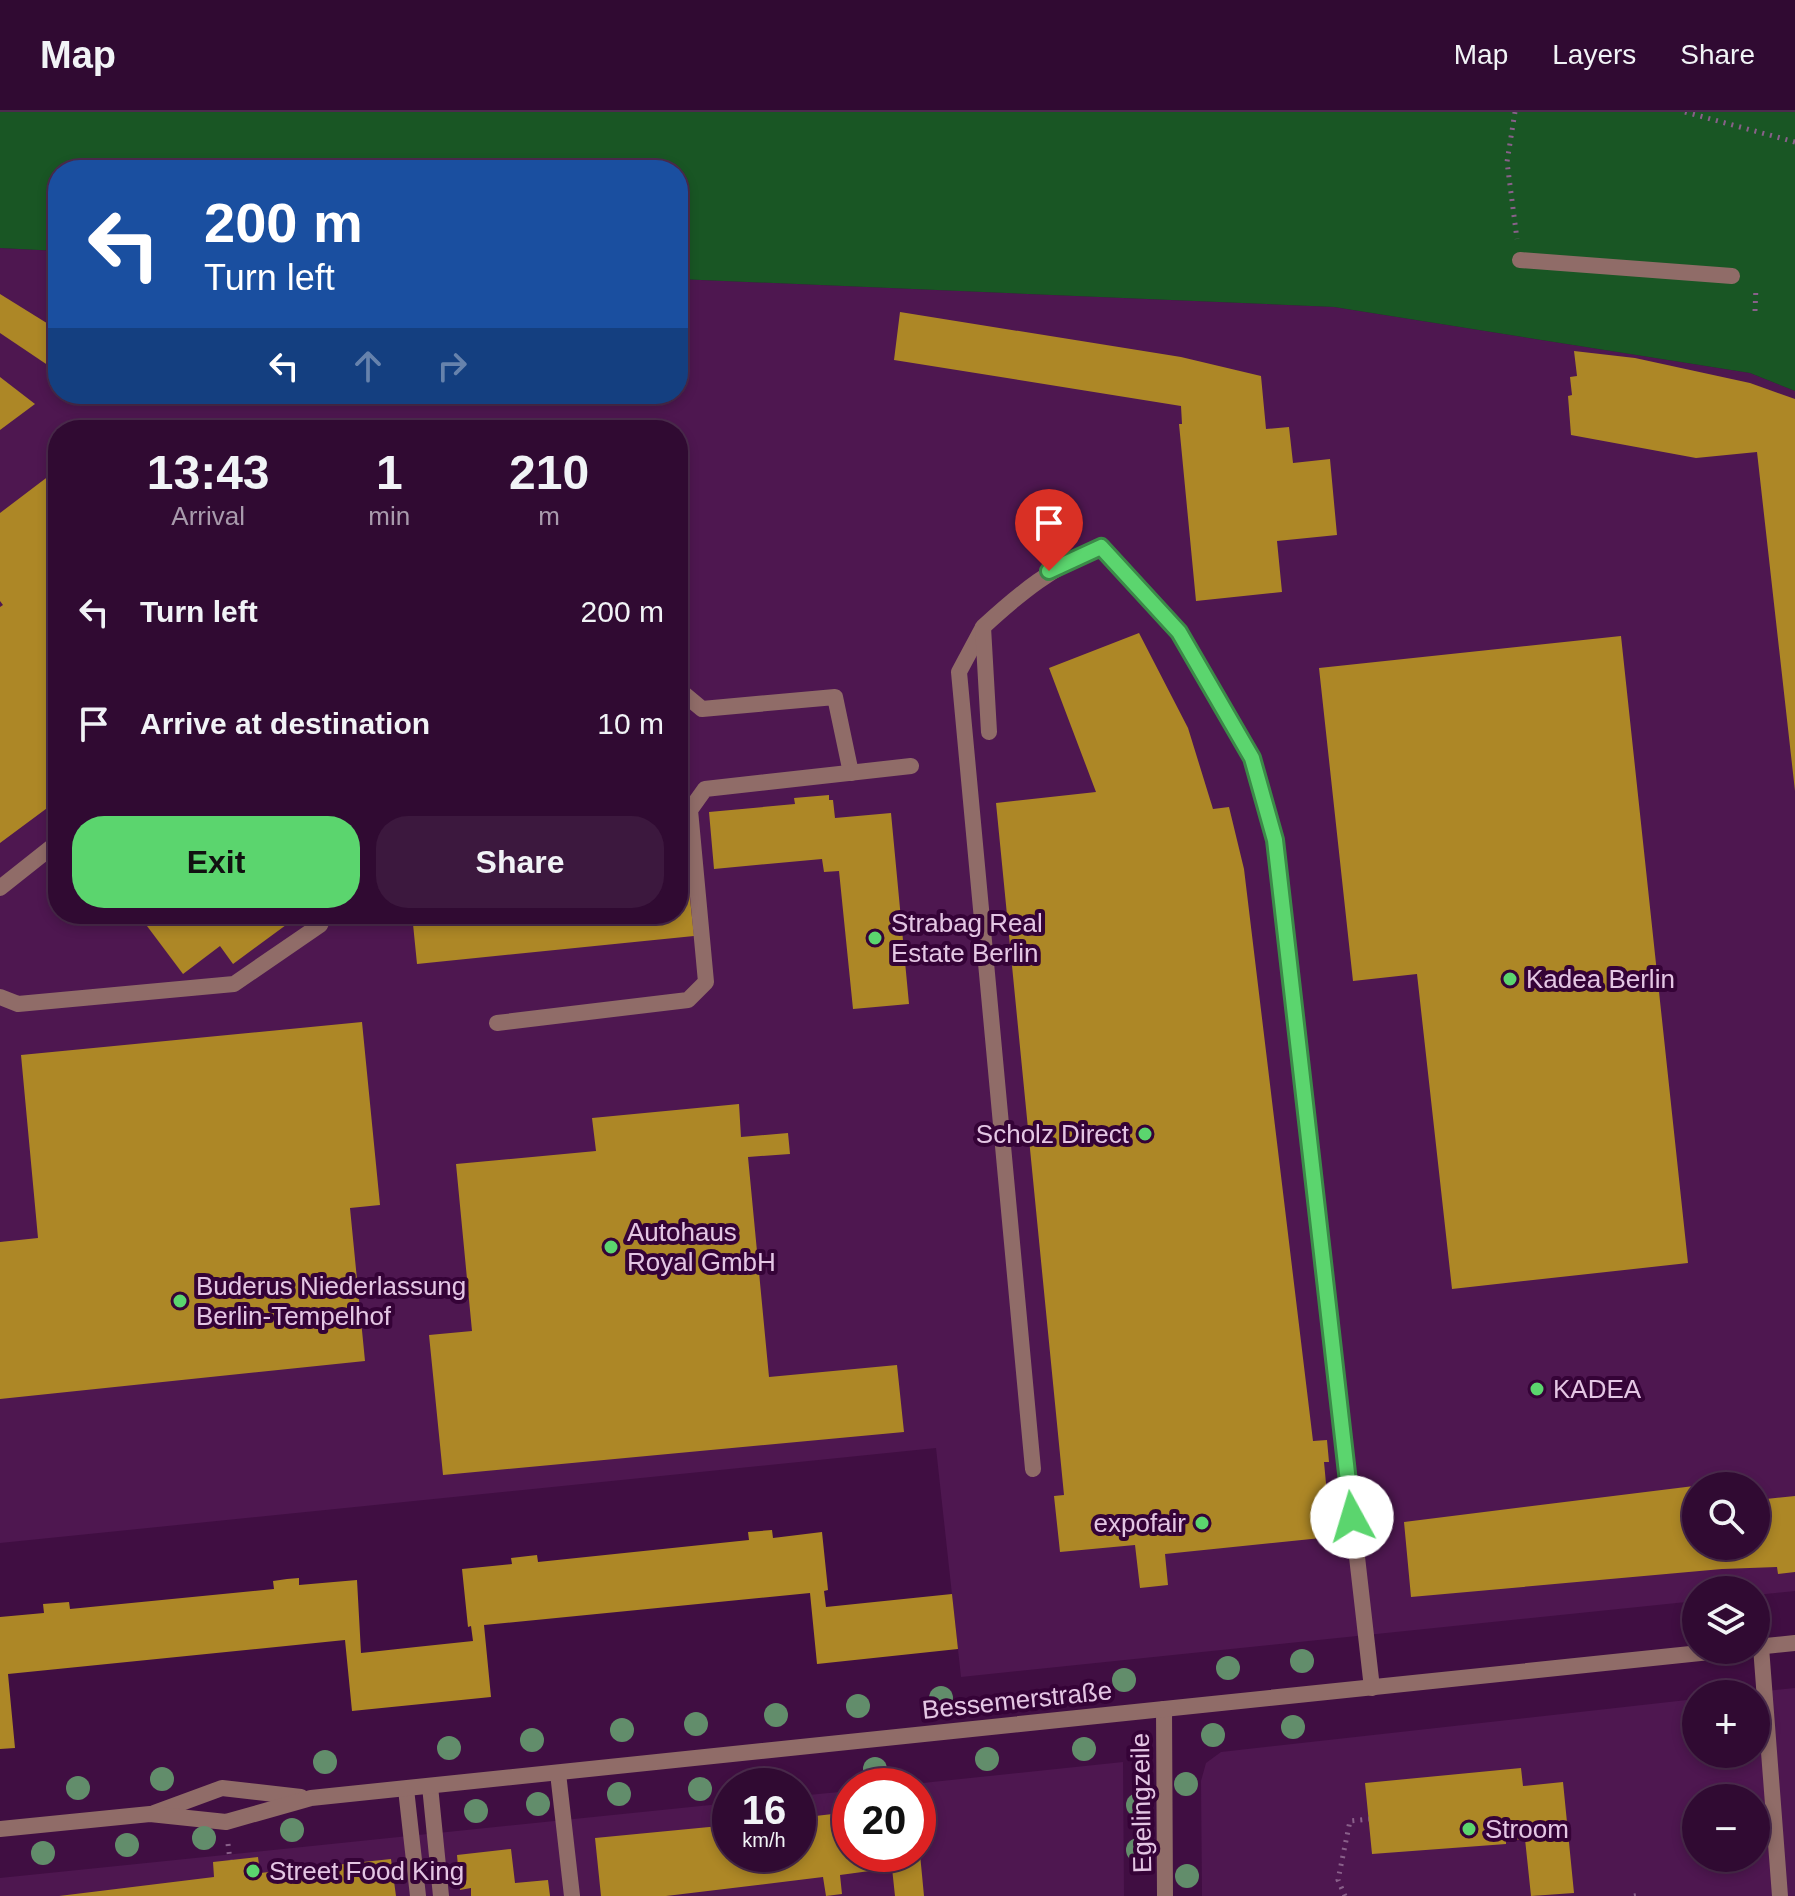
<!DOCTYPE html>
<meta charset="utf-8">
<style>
:root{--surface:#300a32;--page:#3c183e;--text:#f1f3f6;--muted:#a89aac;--line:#4b2b4d;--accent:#5bd56e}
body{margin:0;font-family:Helvetica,sans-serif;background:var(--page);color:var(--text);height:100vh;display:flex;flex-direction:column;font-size:30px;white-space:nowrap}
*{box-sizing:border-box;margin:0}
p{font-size:26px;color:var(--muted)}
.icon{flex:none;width:44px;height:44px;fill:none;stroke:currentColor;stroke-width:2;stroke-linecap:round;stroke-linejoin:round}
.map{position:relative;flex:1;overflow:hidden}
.side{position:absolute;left:48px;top:308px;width:640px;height:504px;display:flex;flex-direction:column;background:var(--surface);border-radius:32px;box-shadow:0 4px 12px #0003,0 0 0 2px var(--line)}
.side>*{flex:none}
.top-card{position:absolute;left:48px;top:48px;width:640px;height:244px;border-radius:32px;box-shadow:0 4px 12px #0003,0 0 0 2px var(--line);background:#1a4fa0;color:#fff;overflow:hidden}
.tools{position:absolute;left:1682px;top:1360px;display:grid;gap:16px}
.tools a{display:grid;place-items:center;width:88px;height:88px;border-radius:50%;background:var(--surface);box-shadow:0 4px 12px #0003,0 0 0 2px var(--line);font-size:40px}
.speed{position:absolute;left:712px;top:1656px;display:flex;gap:16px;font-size:40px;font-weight:700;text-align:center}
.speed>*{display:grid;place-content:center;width:104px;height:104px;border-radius:50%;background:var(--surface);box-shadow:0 4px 12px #0003,0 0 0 2px var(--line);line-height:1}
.speed small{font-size:20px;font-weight:400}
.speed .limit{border:12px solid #d22;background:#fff;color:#111}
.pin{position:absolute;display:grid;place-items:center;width:68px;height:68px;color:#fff;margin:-82px -34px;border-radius:50% 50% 50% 0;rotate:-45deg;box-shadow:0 0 8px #0007}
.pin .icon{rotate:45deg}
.me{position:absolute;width:88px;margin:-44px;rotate:354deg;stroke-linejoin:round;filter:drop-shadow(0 0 6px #0008)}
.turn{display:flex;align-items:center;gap:28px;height:168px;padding:0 24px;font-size:36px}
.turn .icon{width:104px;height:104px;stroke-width:2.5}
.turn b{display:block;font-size:56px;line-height:68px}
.lanes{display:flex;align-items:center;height:76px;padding:0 24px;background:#0003;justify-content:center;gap:40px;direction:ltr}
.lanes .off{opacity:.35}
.eta{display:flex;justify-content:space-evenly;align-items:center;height:136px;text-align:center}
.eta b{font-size:48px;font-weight:700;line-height:56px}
.cta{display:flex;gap:16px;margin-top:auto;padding:16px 24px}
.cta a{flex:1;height:92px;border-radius:32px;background:var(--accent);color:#111;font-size:32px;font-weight:700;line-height:92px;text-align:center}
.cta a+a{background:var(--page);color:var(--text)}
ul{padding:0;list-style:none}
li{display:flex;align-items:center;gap:24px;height:112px;padding:0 24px}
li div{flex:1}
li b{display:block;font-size:30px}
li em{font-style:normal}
header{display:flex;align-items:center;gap:48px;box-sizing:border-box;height:112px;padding:0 40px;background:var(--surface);border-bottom:2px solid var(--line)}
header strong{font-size:38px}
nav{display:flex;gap:44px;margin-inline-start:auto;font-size:28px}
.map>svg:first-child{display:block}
</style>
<header>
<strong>Map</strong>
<nav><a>Map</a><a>Layers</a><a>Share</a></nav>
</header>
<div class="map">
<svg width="1795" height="1784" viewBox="0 0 1795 1784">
<rect width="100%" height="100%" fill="#400e42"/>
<g fill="#4e1750" fill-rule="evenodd">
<path d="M0 136 58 139V282H678V167L1334 195 1750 261 1795 279V1479L1756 1483V1478H1696V1489L961 1565 936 1336 0 1431ZM58 318H678V802H58ZM1696 1374H1756V1434H1696Z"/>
<path d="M1795 1576V1784H1202L1201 1669 1206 1651 1221 1640 1696 1587V1642H1756V1582H1738ZM1696 1686H1756V1746H1696Z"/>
<path d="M1123 1650 1124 1784H0V1766L730 1691V1742H798V1684L850 1679V1742H918V1674H894Z"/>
</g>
<path fill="#195624" d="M0 0H1795V279L1750 261 1334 195 678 167V58H58V139L0 136Z"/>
<g fill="#ad8726">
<path d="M0 182 58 218V260L0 221Z"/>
<path d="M900 200 1181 245 1261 264 1266 317 1289 315 1293 351 1330 347 1337 423 1277 429 1282 480 1196 489 1179 312H1182L1181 294 894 248Z"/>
<path d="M1574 239 1635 246 1750 271 1795 287V679L1757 340 1696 346 1571 323 1568 284 1572 283 1570 265 1577 264Z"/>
<path d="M0 265 35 292 0 318Z"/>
<path d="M58 357V688L0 731V495L3 493 0 489V401Z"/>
<path d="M1139 521 1188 616 1213 697 1229 695 1244 757 1313 1329 1327 1328 1329 1350H1324L1331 1425 1165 1442 1168 1473 1140 1476 1135 1433 1060 1440 1054 1384 1064 1383 996 691 1096 680 1049 556Z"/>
<path d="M1621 524 1688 1151 1452 1177 1417 862 1353 869 1319 556Z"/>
<path d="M829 683V688H833L835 706 891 701 909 892 853 897 839 759 824 760 822 747 714 757 709 700 795 692 794 686Z"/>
<path d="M680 694 694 824 417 852 412 802H678Z"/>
<path d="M138 802H301L233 852 220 834 183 862Z"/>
<path d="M362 910 380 1093 350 1096 365 1249 0 1287V1130L38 1126 21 943Z"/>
<path d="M739 992 741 1025 788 1021 790 1042 748 1045 769 1265 897 1253 904 1320 443 1363 429 1223 472 1219 456 1052 596 1039 592 1006Z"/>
<path d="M1694 1374 1696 1434H1756V1382L1765 1383 1766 1387 1795 1384V1460L1778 1462 1777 1455 1722 1457 1411 1485 1404 1410Z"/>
<path d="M772 1418 773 1426 822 1420 828 1478 824 1479 826 1495 952 1482 958 1537 817 1552 810 1481 484 1513 491 1585 352 1599 345 1528 8 1562 15 1636 0 1637V1505L44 1501 43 1492 69 1490 70 1497 274 1477 273 1469 287 1467 299 1466V1473L357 1468 361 1541 416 1535 473 1529 471 1514 468 1515 462 1457 512 1452 511 1446 537 1443 538 1450 749 1428 748 1420Z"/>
<path d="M1521 1656 1523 1674 1563 1670 1574 1781 1531 1784 1525 1727 1506 1729V1732L1372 1742 1365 1671Z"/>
<path d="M850 1700V1742H920L924 1784H895L892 1756 840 1763 842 1782 826 1784 823 1765 666 1784H601L595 1726 730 1713V1742H798V1706Z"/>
<path d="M511 1737 515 1771 548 1768 550 1784H471V1776L460 1778 457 1743Z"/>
<path d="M258 1745 260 1761 391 1747 396 1784H59L214 1765 213 1750Z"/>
</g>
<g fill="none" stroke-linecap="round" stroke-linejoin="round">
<g stroke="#89608a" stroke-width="5" stroke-dasharray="2 6" stroke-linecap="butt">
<path d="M1515 0 1507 50 1517 127"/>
<path d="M1685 0 1795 30"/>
<path d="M1755 199 1756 175"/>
<path d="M228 1732 230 1748"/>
<path d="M1345 1784 1338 1768 1350 1709 1369 1707"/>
<path d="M1634 1784 1640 1783"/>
</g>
<g stroke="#906c68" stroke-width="16">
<path d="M1520 148 1732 164"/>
<path d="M982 517 959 560 1033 1357"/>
<path d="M678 577 702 597 835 585 851 661"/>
<path d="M989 620 983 515C1020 481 1053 454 1101 435L1179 520 1252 646 1275 728 1372 1576"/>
<path d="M0 776 58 730"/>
<path d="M0 885 18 892 234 872 320 813 325 802"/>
<path d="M497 911 688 888 706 870 690 698 705 677 911 654"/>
<path d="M1761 1535 1780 1784"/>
<path d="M558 1661 572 1784"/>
<path d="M430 1674 441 1784"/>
<path d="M406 1677 418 1784"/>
</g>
<g stroke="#906c68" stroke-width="16">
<path d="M1756 1535 1795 1531"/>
<path d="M1164 1597 1165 1784"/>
<path d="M154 1701 222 1676 301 1685"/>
<path d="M0 1717 150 1702 226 1710 311 1686 1729 1538"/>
</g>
</g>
<g fill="#628d6b">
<circle cx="1302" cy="1549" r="12"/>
<circle cx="1228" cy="1556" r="12"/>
<circle cx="1124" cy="1568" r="12"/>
<circle cx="941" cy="1586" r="12"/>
<circle cx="858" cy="1594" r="12"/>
<circle cx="776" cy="1603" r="12"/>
<circle cx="696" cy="1612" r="12"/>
<circle cx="1293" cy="1615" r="12"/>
<circle cx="622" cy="1618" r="12"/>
<circle cx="1213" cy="1623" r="12"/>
<circle cx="532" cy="1628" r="12"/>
<circle cx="449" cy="1636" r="12"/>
<circle cx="1084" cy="1637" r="12"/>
<circle cx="987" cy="1647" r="12"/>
<circle cx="325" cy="1650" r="12"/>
<circle cx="875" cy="1657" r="12"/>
<circle cx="162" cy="1667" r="12"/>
<circle cx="1186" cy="1672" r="12"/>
<circle cx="78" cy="1676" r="12"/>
<circle cx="700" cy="1677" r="12"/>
<circle cx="619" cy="1682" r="12"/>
<circle cx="538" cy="1692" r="12"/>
<circle cx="1138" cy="1693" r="12"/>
<circle cx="476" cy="1699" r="12"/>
<circle cx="292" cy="1718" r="12"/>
<circle cx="204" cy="1726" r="12"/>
<circle cx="127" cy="1733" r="12"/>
<circle cx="1138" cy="1738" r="12"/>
<circle cx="43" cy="1741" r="12"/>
<circle cx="1187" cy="1764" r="12"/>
</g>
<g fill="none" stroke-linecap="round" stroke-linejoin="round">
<defs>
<path id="route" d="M1049 459 1101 435 1179 520 1252 646 1275 728 1352 1405"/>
</defs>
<use href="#route" stroke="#3b8a48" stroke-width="20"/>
<use href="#route" stroke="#5bd56e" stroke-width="14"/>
</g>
<g fill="#5bd56e" stroke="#350337" stroke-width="3">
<circle cx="875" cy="826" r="8"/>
<circle cx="1510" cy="867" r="8"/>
<circle cx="1145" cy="1022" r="8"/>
<circle cx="611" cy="1135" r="8"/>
<circle cx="180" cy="1189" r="8"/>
<circle cx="1537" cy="1277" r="8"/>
<circle cx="1202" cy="1411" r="8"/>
<circle cx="1469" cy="1717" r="8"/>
<circle cx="253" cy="1759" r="8"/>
</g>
<g text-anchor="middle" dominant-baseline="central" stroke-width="8" stroke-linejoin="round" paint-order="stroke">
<g font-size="26" fill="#e4c6e4" stroke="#350337" text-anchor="start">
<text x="891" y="811">Strabag Real<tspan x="891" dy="30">Estate Berlin</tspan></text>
<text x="1526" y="867">Kadea Berlin</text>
<text x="1129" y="1022" text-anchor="end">Scholz Direct</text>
<text x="627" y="1120">Autohaus<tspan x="627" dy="30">Royal GmbH</tspan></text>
<text x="196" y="1174">Buderus Niederlassung<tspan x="196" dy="30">Berlin-Tempelhof</tspan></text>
<text x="1553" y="1277">KADEA</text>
<text x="1186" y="1411" text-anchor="end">expofair</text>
<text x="1485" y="1717">Stroom</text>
<text x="269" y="1759">Street Food King</text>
</g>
<g font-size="26" fill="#e4c6e4" stroke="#350337">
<text transform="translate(1017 1588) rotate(-6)">Bessemerstraße</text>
<text transform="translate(1141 1691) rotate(-91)">Egelingzeile</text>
</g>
</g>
</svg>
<div class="tools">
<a><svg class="icon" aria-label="search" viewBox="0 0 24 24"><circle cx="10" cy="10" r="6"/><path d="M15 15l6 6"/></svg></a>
<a><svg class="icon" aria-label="layers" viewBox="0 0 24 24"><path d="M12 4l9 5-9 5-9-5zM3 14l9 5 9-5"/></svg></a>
<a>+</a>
<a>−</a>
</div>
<div class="speed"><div>16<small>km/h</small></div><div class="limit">20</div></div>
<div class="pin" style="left:1049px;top:459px;background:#d93025"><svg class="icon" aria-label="arrive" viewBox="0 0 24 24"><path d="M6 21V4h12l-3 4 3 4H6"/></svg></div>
<svg class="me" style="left:1352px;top:1405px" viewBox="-20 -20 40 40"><circle r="19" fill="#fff"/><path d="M0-13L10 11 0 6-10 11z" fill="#5bd56e"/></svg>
<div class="top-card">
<div class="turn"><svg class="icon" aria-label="left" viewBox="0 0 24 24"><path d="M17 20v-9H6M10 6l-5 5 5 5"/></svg><div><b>200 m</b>Turn left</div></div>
<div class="lanes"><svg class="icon" aria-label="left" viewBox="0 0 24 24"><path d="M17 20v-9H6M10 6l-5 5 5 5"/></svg><svg class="icon off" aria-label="ahead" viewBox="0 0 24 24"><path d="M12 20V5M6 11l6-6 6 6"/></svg><svg class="icon off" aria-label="right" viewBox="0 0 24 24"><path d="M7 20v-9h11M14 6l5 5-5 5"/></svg></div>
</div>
<section class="side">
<div class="eta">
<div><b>13:43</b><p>Arrival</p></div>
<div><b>1</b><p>min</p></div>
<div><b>210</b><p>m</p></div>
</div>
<ul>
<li><svg class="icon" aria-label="left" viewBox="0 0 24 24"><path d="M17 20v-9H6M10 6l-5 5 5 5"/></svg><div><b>Turn left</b></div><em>200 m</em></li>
<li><svg class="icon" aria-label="arrive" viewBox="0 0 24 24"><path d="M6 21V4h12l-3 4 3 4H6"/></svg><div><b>Arrive at destination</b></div><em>10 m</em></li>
</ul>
<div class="cta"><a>Exit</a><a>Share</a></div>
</section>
</div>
